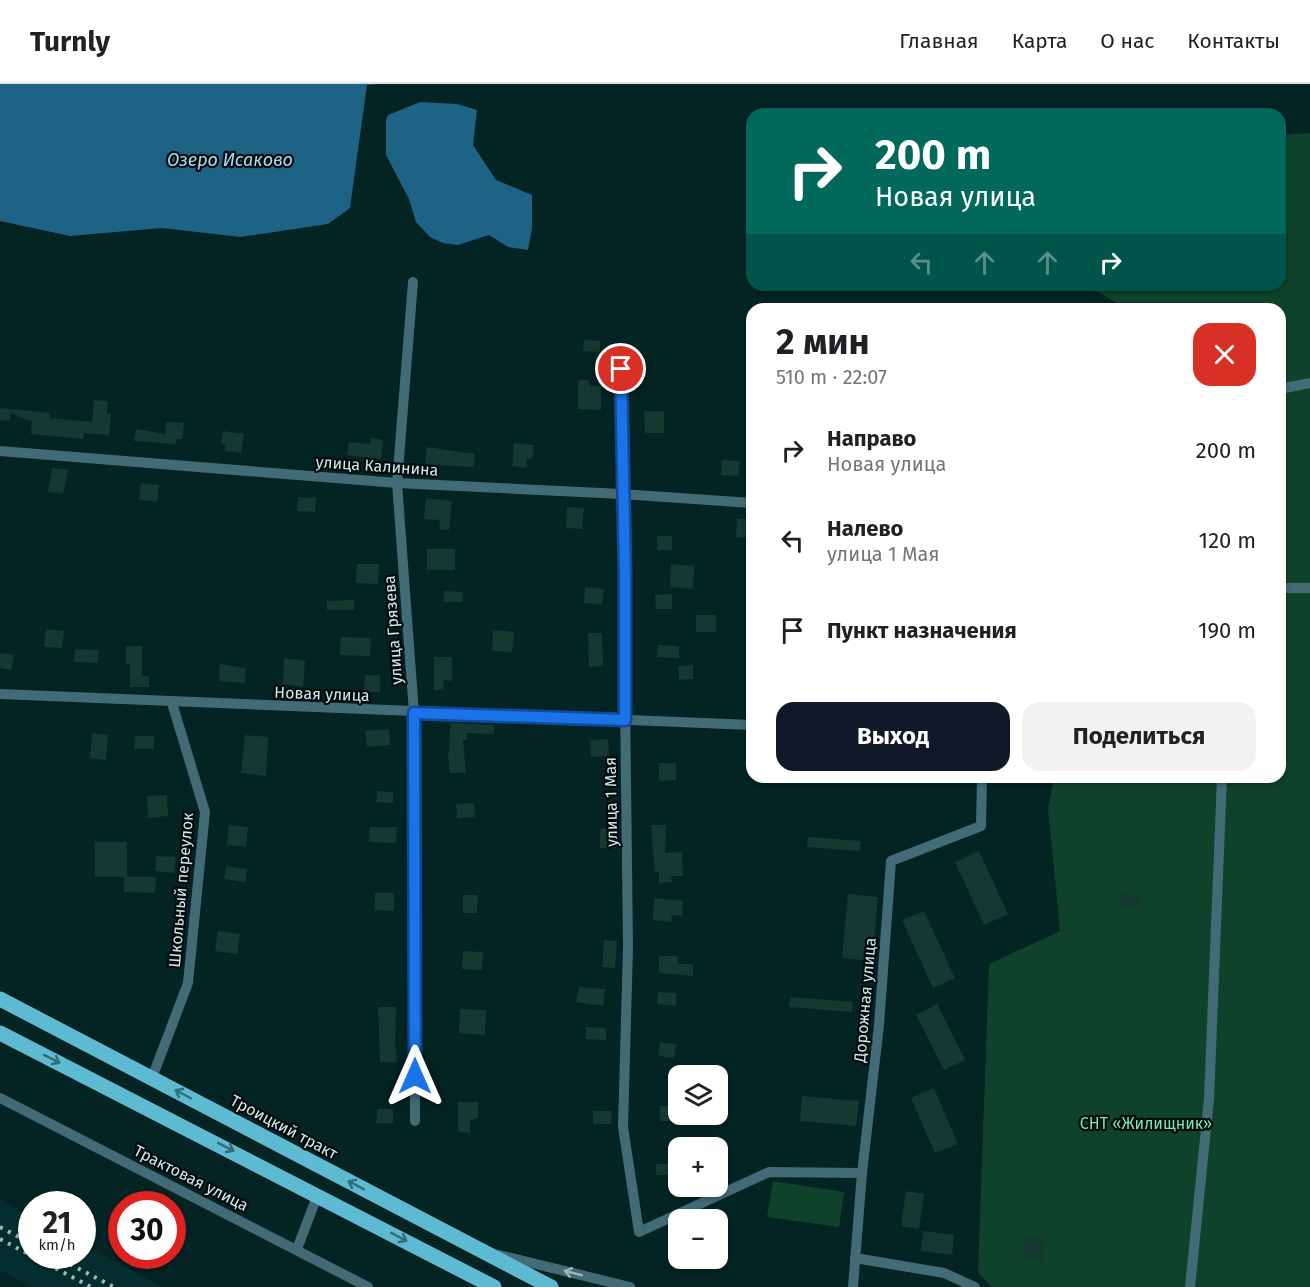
<!DOCTYPE html>
<html lang="ru">
<meta charset="utf-8">
<style>
:root{--surface:#fff;--page:#f2f2f2;--text:#202124;--muted:#757577;--line:#e0e0e0;--accent:#111827}
body{margin:0;font-family:"Fira Sans",sans-serif;background:var(--page);color:var(--text);height:100vh;display:flex;flex-direction:column;font-size:22px;white-space:nowrap}
*{box-sizing:border-box;margin:0}
p{font-size:20px;color:var(--muted)}
.icon{flex:none;width:33px;height:33px;fill:none;stroke:currentColor;stroke-width:2;stroke-linecap:round;stroke-linejoin:round}
.map{position:relative;flex:1;overflow:hidden}
.side{position:absolute;left:746px;top:219px;width:540px;height:480px;display:flex;flex-direction:column;background:var(--surface);border-radius:18px;box-shadow:0 2px 4px #0004}
.side>*{flex:none}
.hud{position:absolute;left:746px;top:24px;width:540px;height:183px;border-radius:18px;box-shadow:0 2px 4px #0004;background:#00695c;color:#fff;overflow:hidden}
.tools{position:absolute;left:668px;top:981px;display:grid;gap:12px}
.tools a{display:grid;place-items:center;width:60px;height:60px;border-radius:12px;background:var(--surface);box-shadow:0 2px 4px #0004;font-size:30px}
.speed{position:absolute;left:18px;top:1107px;display:flex;gap:12px;font-size:30px;font-weight:700;text-align:center}
.speed>*{display:grid;place-content:center;width:78px;height:78px;border-radius:50%;background:var(--surface);box-shadow:0 2px 4px #0004;line-height:1}
.speed small{font-size:15px;font-weight:400}
.speed .limit{border:9px solid #d22;background:#fff;color:#111}
.pin{position:absolute;display:grid;place-items:center;width:51px;height:51px;color:#fff;margin:-26px;border:3px solid #fff;border-radius:50%;box-shadow:0 2px 6px #0007}
.me{position:absolute;width:66px;margin:-33px;rotate:0deg;stroke-linejoin:round;filter:drop-shadow(0 0 4px #0008)}
.turn{display:flex;align-items:center;gap:21px;height:126px;padding:0 30px;font-size:27px}
.turn .icon{width:78px;height:78px;stroke-width:2.5}
.turn b{display:block;font-size:42px;line-height:51px}
.lanes{display:flex;align-items:center;height:57px;padding:0 30px;background:#0003;justify-content:center;gap:30px;direction:ltr}
.lanes .off{opacity:.35}
.round{display:grid;place-items:center;flex:none;width:63px;height:63px;border-radius:18px;background:var(--page)}
.head{display:flex;align-items:center;justify-content:space-between;height:102px;padding:0 30px}
h1{font-size:36px;font-weight:700;line-height:45px}
.button{display:flex;gap:12px;margin-top:auto;padding:12px 30px}
.button a{flex:1;height:69px;border-radius:18px;background:var(--accent);color:#fff;font-size:24px;font-weight:700;line-height:69px;text-align:center}
.button a+a{background:var(--page);color:var(--text)}
ul{padding:0;list-style:none}
li{display:flex;align-items:center;gap:18px;height:90px;padding:0 30px}
li div{flex:1}
li b{display:block;font-size:22px}
li em{font-style:normal}
header{display:flex;align-items:center;gap:36px;box-sizing:border-box;height:84px;padding:0 30px;background:var(--surface);border-bottom:2px solid var(--line)}
header strong{font-size:28px}
nav{display:flex;gap:33px;margin-inline-start:auto;font-size:21px}
.map>svg:first-child{display:block}
</style>
<header>
<strong>Turnly</strong>
<nav><a>Главная</a><a>Карта</a><a>О нас</a><a>Контакты</a></nav>
</header>
<div class="map">
<svg width="1310" height="1203" viewBox="0 0 1310 1203">
<rect width="100%" height="100%" fill="#042323"/>
<path fill="#042e2e" d="M0 1116 31 1133 32 1172H82L83 1160 163 1203H32L0 1186Z"/>
<g fill="#0f422a">
<path d="M1310 49V1203H992L978 1189 989 880 1060 847 1048 725 1054 693H1280V225H1126L1088 201H1280V51Z"/>
<path d="M773 1097 844 1108 839 1143 767 1133Z"/>
</g>
<g fill="#1d6386">
<path d="M0 0H379L367 1 350 124 328 140 240 153 162 144 70 152 0 137Z"/>
<path d="M420 18 457 20 477 26 473 61 496 96 532 111V144L528 166 508 163 489 151 458 161 443 159 430 153 416 138 409 115 386 71V36L388 31Z"/>
</g>
<g fill="#153931">
<path d="M584 256 600 257V268L583 267Z"/>
<path d="M578 296H589V302H601V326L578 325Z"/>
<path d="M94 316 108 317 107 330H111L109 351 84 349 83 355 31 350 32 338 11 329 10 337 0 336V324L50 329V334L92 338Z"/>
<path d="M644 327H664V349H645Z"/>
<path d="M166 338 184 339 182 355H177L176 360 134 357 136 345 165 350Z"/>
<path d="M223 347 244 350 241 369 225 367 226 361 221 360Z"/>
<path d="M371 354 383 356 381 375 347 371 349 358 370 360Z"/>
<path d="M514 359 534 361 532 375 527 374 526 384 512 382Z"/>
<path d="M427 363 475 370 474 383 425 380Z"/>
<path d="M722 376 740 377 738 392 721 391Z"/>
<path d="M52 384 68 386 63 410 48 408Z"/>
<path d="M141 399 159 401 157 418 139 416Z"/>
<path d="M298 413 316 414 315 428 297 427Z"/>
<path d="M426 414 452 417 449 446 439 445 440 436 424 435Z"/>
<path d="M567 423 584 424 582 445 566 444Z"/>
<path d="M737 435H752V454L736 453Z"/>
<rect x="657" y="452" width="15" height="14"/>
<rect x="427" y="465" width="28" height="21"/>
<path d="M357 480H379L378 500 356 499Z"/>
<path d="M671 480 694 482 693 505 670 503Z"/>
<path d="M585 503 604 505 602 521 584 519Z"/>
<path d="M444 507 463 508 462 518H444Z"/>
<path d="M672 510V525H656L655 511Z"/>
<path d="M354 516V526H327V517Z"/>
<rect x="696" y="531" width="20" height="17"/>
<path d="M46 545 64 547 62 564 44 563Z"/>
<path d="M493 546 514 548 512 568 492 567Z"/>
<path d="M588 549H602L603 582 589 583Z"/>
<path d="M341 553 371 554 370 572 340 571Z"/>
<path d="M658 561 679 562V574L657 573Z"/>
<path d="M126 562H142V592H149V603H130V580H126Z"/>
<path d="M75 565 99 566 98 579 74 578Z"/>
<path d="M0 569 14 571 11 586 0 584Z"/>
<path d="M434 573H452V597L444 596 443 606H434Z"/>
<path d="M284 574 305 577 303 603 283 600Z"/>
<path d="M220 580 246 584 245 599 219 597Z"/>
<path d="M693 581V595L679 596 678 582Z"/>
<path d="M365 591H380V608H364Z"/>
<path d="M451 639 494 641V650L467 649V656H463L466 689H450L448 672Z"/>
<path d="M389 645 390 661 367 663 365 647Z"/>
<path d="M92 649 108 651 106 676 90 674Z"/>
<path d="M245 651 268 653 266 692 241 689Z"/>
<path d="M135 652H154V665H134Z"/>
<path d="M608 655 609 672 591 673 590 656Z"/>
<path d="M659 679H676V696L659 697Z"/>
<path d="M377 707 393 708V719L376 718Z"/>
<path d="M167 711 168 732 148 734 147 712Z"/>
<path d="M474 719 475 733 457 734 456 720Z"/>
<path d="M229 741 248 743 246 763 227 761Z"/>
<path d="M651 741H666L665 769 682 768 683 792H670L673 798 659 799V788H655Z"/>
<path d="M370 743H397L396 759 369 758Z"/>
<path d="M616 744V764H600V745Z"/>
<path d="M808 753 861 757 860 767 807 763Z"/>
<path d="M95 758H127V793H156L155 809 124 808V793H95Z"/>
<path d="M979 767 1008 830 984 841 955 778Z"/>
<path d="M156 772 176 773 174 789 155 787Z"/>
<path d="M226 782 247 785 245 798 224 795Z"/>
<path d="M375 809H394V827L375 826Z"/>
<path d="M848 810 878 813 872 877 842 874Z"/>
<path d="M1121 810 1141 811 1140 824H1120Z"/>
<path d="M463 811H478L477 829H463Z"/>
<path d="M654 814 683 817 682 832 672 831 671 838 653 836Z"/>
<path d="M924 827 955 894 933 904 902 836Z"/>
<path d="M218 847 240 850 237 870 215 867Z"/>
<path d="M604 856 617 857 615 884 602 883Z"/>
<path d="M463 867 483 868 482 886 462 885Z"/>
<path d="M659 872H678V880H693V892L659 889Z"/>
<path d="M579 903 605 905 603 922 576 918Z"/>
<path d="M658 908 676 909V922L657 920Z"/>
<path d="M790 913 853 918 852 928 789 923Z"/>
<path d="M937 920 965 976 944 986 916 931Z"/>
<path d="M378 923H396L395 957 397 978H380Z"/>
<path d="M460 925 486 926 485 951 459 949Z"/>
<path d="M586 943 606 944V956L586 955Z"/>
<path d="M660 958 676 960 674 974 658 972Z"/>
<path d="M934 1004 958 1060 935 1069 911 1014Z"/>
<path d="M802 1012 859 1017 856 1042 800 1037Z"/>
<path d="M458 1018H478V1034L470 1036V1049L458 1048Z"/>
<rect x="660" y="1022" width="15" height="15"/>
<path d="M377 1025H393V1039H376Z"/>
<path d="M593 1027H612L611 1040H593Z"/>
<rect x="656" y="1080" width="19" height="11"/>
<path d="M906 1107 924 1110 919 1145 901 1142Z"/>
<path d="M923 1147 954 1151 952 1171 921 1167Z"/>
<path d="M1025 1152 1046 1155 1043 1177 1022 1174Z"/>
</g>
<g fill="none" stroke-linecap="round" stroke-linejoin="round">
<g stroke="#426b76" stroke-width="10">
<path d="M413 198 397 399 414 629 415 1037"/>
<path d="M621 285 628 863 623 1043 639 1148 769 1088 862 1089"/>
<path d="M1280 305 1310 299"/>
<path d="M0 367 397 399 622 410 752 419"/>
<path d="M1280 504H1310"/>
<path d="M0 610 752 641"/>
<path d="M152 994 188 899 205 728 172 619"/>
<path d="M0 1014 368 1203"/>
<path d="M297 1165 318 1110"/>
<path d="M499 1171 630 1203"/>
<path d="M855 1174 944 1189 975 1203"/>
<path d="M853 1203 862 1089 879 941 891 777 981 742 982 693"/>
<path d="M1190 1203 1209 1015 1222 693"/>
</g>
<g stroke="#5ebad0" stroke-width="15">
<path d="M0 915 551 1203"/>
<path d="M0 949 494 1203"/>
</g>
<g stroke="#a2b9b9" stroke-width="4" stroke-dasharray="3 6" stroke-linecap="butt">
<path d="M0 1143 32 1160"/>
<path d="M0 1155 91 1203"/>
<path d="M54 1172 114 1203"/>
</g>
</g>
<defs><path id="oneway-shaft" d="M-6 0H5M1.5-3L5.5 0L1.5 3" fill="none" stroke-width="1.6" stroke-linecap="round" stroke-linejoin="round" transform="scale(1.5)"/></defs>
<g stroke="#346b77">
<use href="#oneway-shaft" transform="translate(52 975) rotate(27)"/>
<use href="#oneway-shaft" transform="translate(183 1010) rotate(-152)"/>
<use href="#oneway-shaft" transform="translate(226 1063) rotate(27)"/>
<use href="#oneway-shaft" transform="translate(356 1101) rotate(-152)"/>
<use href="#oneway-shaft" transform="translate(399 1153) rotate(28)"/>
</g>
<use stroke="#9ab7bb" href="#oneway-shaft" transform="translate(573 1189) rotate(-166)"/>
<g fill="none" stroke-linecap="round" stroke-linejoin="round">
<defs>
<path id="route" d="M415 992 414 629 625 636V491L621 285"/>
</defs>
<use href="#route" stroke="#114b97" stroke-width="15"/>
<use href="#route" stroke="#1a73e8" stroke-width="10"/>
</g>
<g text-anchor="middle" dominant-baseline="central" stroke-width="4.5" stroke-linejoin="round" paint-order="stroke">
<g font-size="16" fill="#d4e9e9" stroke="#000a0b">
<text transform="translate(377 382) rotate(4)">улица Калинина</text>
<text transform="translate(393 546) rotate(-94)">улица Грязева</text>
<text transform="translate(322 610) rotate(2)">Новая улица</text>
<text transform="translate(611 718) rotate(-91)">улица 1 Мая</text>
<text transform="translate(181 806) rotate(-85)">Школьный переулок</text>
<text transform="translate(865 916) rotate(-85)">Дорожная улица</text>
<text transform="translate(284 1043) rotate(28)">Троицкий тракт</text>
<text transform="translate(191 1094) rotate(27)">Трактовая улица</text>
</g>
<g font-size="16" fill="#77ecae" stroke="#000a0b">
<text x="1146" y="1039">СНТ «Жилищник»</text>
</g>
<g font-size="18" font-style="italic" fill="#afd9f2" stroke="#000a0b">
<text x="230" y="76">Озеро Исаково</text>
</g>
</g>
</svg>
<div class="tools">
<a><svg class="icon" aria-label="layers" viewBox="0 0 24 24"><path d="M12 4l9 5-9 5-9-5zM3 14l9 5 9-5"/></svg></a>
<a>+</a>
<a>−</a>
</div>
<div class="speed"><div>21<small>km/h</small></div><div class="limit">30</div></div>
<div class="pin" style="left:621px;top:285px;background:#d93025"><svg class="icon" aria-label="arrive" viewBox="0 0 24 24"><path d="M6 21V4h12l-3 4 3 4H6"/></svg></div>
<svg class="me" style="left:415px;top:992px" viewBox="-20 -20 40 40"><path d="M0-17L14 15 0 8-14 15z" fill="#1a73e8" stroke="#fff" stroke-width="4"/></svg>
<div class="hud">
<div class="turn"><svg class="icon" aria-label="right" viewBox="0 0 24 24"><path d="M7 20v-9h11M14 6l5 5-5 5"/></svg><div><b>200 m</b>Новая улица</div></div>
<div class="lanes"><svg class="icon off" aria-label="left" viewBox="0 0 24 24"><path d="M17 20v-9H6M10 6l-5 5 5 5"/></svg><svg class="icon off" aria-label="ahead" viewBox="0 0 24 24"><path d="M12 20V5M6 11l6-6 6 6"/></svg><svg class="icon off" aria-label="ahead" viewBox="0 0 24 24"><path d="M12 20V5M6 11l6-6 6 6"/></svg><svg class="icon" aria-label="right" viewBox="0 0 24 24"><path d="M7 20v-9h11M14 6l5 5-5 5"/></svg></div>
</div>
<section class="side">
<div class="head"><div><h1>2 мин</h1><p>510 m · 22:07</p></div><a class="round" style="background:#d93025;color:#fff"><svg class="icon" aria-label="close" viewBox="0 0 24 24"><path d="M6 6l12 12M18 6L6 18"/></svg></a></div>
<ul>
<li><svg class="icon" aria-label="right" viewBox="0 0 24 24"><path d="M7 20v-9h11M14 6l5 5-5 5"/></svg><div><b>Направо</b><p>Новая улица</p></div><em>200 m</em></li>
<li><svg class="icon" aria-label="left" viewBox="0 0 24 24"><path d="M17 20v-9H6M10 6l-5 5 5 5"/></svg><div><b>Налево</b><p>улица 1 Мая</p></div><em>120 m</em></li>
<li><svg class="icon" aria-label="arrive" viewBox="0 0 24 24"><path d="M6 21V4h12l-3 4 3 4H6"/></svg><div><b>Пункт назначения</b></div><em>190 m</em></li>
</ul>
<div class="button"><a>Выход</a><a>Поделиться</a></div>
</section>
</div>
